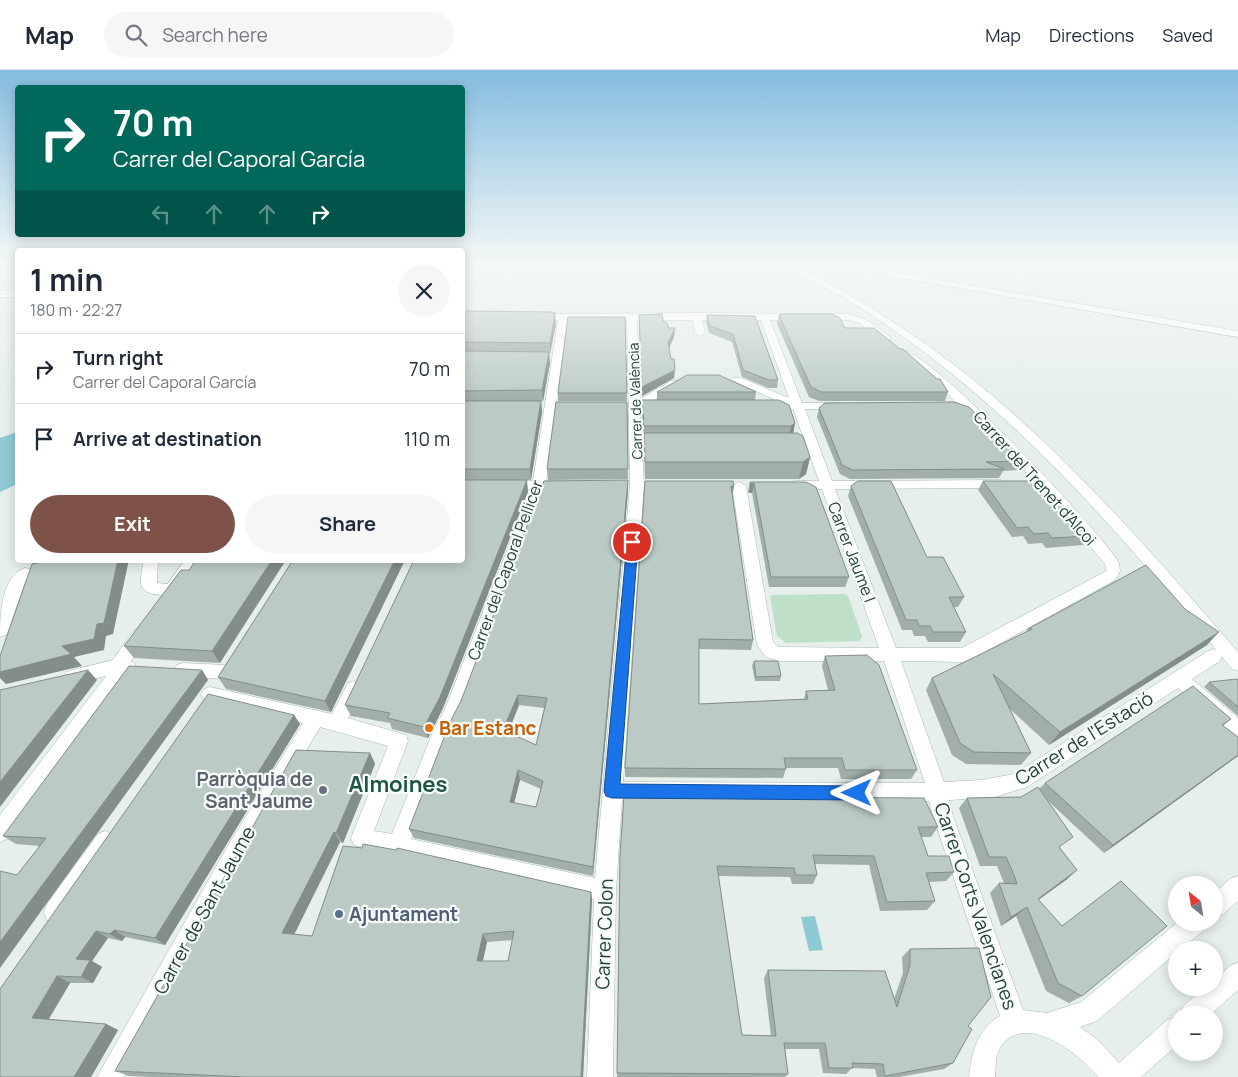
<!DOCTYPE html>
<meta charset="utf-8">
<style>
:root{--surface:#fff;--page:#f6f6f7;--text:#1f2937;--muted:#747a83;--line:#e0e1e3;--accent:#7f5249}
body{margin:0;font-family:Manrope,sans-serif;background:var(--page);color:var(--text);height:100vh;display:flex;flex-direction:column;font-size:19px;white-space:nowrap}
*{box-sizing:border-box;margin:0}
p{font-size:16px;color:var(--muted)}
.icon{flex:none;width:28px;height:28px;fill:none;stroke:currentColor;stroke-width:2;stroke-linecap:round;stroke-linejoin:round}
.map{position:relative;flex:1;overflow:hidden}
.side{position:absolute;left:15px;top:178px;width:450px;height:315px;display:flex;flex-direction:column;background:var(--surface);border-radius:5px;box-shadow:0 2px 12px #0003}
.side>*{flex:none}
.guide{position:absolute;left:15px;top:15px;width:450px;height:152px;border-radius:5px;box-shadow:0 2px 12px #0003;background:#00695c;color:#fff;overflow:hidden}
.needle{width:32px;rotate:330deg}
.controls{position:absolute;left:1168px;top:806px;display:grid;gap:10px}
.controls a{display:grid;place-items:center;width:55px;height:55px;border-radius:50%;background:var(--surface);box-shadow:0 2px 12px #0003;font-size:25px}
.pin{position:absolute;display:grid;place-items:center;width:42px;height:42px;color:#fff;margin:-21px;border:2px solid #fff;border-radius:50%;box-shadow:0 1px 5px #0007}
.me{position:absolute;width:55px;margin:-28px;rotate:270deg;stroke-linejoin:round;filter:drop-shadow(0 0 4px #0008)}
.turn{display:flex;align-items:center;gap:18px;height:105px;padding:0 15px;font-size:22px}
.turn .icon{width:65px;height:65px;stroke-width:2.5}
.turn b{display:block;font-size:35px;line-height:42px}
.lanes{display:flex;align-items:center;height:48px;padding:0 15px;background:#0003;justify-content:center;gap:25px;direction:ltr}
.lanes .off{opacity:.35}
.round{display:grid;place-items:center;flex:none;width:52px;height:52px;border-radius:26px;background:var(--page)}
.summary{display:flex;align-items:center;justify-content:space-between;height:85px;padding:0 15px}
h1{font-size:30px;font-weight:700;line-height:38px}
.button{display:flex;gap:10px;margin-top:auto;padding:10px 15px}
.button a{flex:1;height:58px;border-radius:30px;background:var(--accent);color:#fff;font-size:20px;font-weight:700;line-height:58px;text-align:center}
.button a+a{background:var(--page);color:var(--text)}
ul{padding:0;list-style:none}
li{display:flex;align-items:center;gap:15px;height:70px;padding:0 15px;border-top:1px solid var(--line)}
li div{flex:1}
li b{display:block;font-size:19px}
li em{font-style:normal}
header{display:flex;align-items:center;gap:30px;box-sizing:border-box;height:70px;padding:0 25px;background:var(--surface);border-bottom:1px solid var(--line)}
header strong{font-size:24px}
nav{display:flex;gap:28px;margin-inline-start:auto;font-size:18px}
.search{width:350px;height:45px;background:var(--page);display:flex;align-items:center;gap:12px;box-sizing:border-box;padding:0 18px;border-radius:28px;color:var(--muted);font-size:19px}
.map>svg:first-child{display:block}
</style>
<header>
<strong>Map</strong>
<div class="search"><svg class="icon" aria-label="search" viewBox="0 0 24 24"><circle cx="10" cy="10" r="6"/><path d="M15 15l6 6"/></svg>Search here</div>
<nav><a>Map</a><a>Directions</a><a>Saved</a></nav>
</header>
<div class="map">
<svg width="1238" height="1007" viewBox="0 0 1238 1007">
<rect width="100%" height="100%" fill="#e6efeb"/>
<path fill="#bfe0c8" d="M845 524 848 526 862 566 860 571 786 573 777 566 770 526 772 525Z"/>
<g fill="#8ec9d4">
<path d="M17 362V414L0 422V368Z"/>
<path d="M815 846 823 880 809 881 801 847Z"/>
</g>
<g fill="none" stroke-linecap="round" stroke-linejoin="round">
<defs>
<g id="street">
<path d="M812 192H833L1238 261V267Z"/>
<rect x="0" y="221" width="18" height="6"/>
<path d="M697 243 848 244 865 249 890 267V271H884L859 253 848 250H770L802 333H840L846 336 840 339H805L832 411 1001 410 1008 414 1001 418 835 419 896 578H962L1106 501 1105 494C1042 419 979 346 901 285V281C926 275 1102 463 1119 493L1120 501 1115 510 970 590 964 592 901 591 944 712 982 710 1014 704 1208 581 1214 579 1220 581 1222 586 1220 591 1192 609 1238 648V667L1231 665 1178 618 1027 717 995 727 949 730 953 746 1023 940 1047 943 1081 932 1178 852H1207L1204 860 1180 880H1176V883L1097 951 1080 957 1098 970 1119 993 1167 950 1176 947V976L1141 1007H1098C1080 984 1022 938 999 980 995 988 996 999 995 1007H969C972 981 977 960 1000 946L933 746 929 731 914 732 622 730 616 821 613 1007H587L594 829 354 775 351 768 388 676 320 657 243 788 124 1007H97L229 774 303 653 210 631 204 629 201 624 204 619 210 617 332 644 348 613 354 611 360 613 363 618 348 648 406 665 408 671 374 761 392 764 434 659 445 639 531 419H506L499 415 506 411H533L558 250H536L531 247 536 244ZM567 250H627L630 415 595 808 411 769 451 661 462 641 544 419H563L570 415 563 411H546ZM637 250H693L695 263 700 266 705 263 702 250H761L789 328 741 308H733L732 310 786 335 787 338 793 339 819 411H794L787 415 794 419H822L879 578 779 577 773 572 746 416 739 412 732 416 757 575 766 587 779 591H884L925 713 623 712 644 415 640 339 680 313 679 311H671L640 329Z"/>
<path d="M144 490H158L157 513 177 515 180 519 177 523C169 526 143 527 141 514 140 507 143 497 144 490Z"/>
<path d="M25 498 30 499 32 503 25 512 8 561 6 565 0 567C0 547 1 505 25 498Z"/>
<path d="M118 589 133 592 136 597 133 602 127 604 118 603 72 614 66 612 63 607 66 602 72 600Z"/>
<path d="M183 593 226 595 232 597 235 602 232 607 226 609 183 607 177 605 174 600 177 595Z"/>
<path d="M105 761 112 764 115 771 112 778 63 850 55 853 47 850 44 842 47 834 98 764Z"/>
<path d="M1238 806V831L1222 845 1214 848V823L1230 809Z"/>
<path d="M1238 892V920L1210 945H1180L1183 936 1205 918H1214V910L1230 896Z"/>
</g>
<g id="secondary">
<path d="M780 192H791C834 216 877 240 917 268 1041 353 1141 470 1238 582V601L1232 599C1135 481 1036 364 912 273 890 257 866 241 843 227 824 217 796 206 780 192Z"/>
<path d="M185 490H200L180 519 175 520 170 519 167 515Z"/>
<path d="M140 558 146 560 148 564 126 599 119 614 7 769 0 772V745L106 606 112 591 134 560Z"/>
</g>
</defs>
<use href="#street" stroke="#a8b8b2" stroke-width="1"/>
<use href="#secondary" stroke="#a4bbb3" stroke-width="1"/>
<use href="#street" fill="#fff" fill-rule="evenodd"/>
<use href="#secondary" fill="#fff" fill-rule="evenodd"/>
</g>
<g fill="#a1aea9" fill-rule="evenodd">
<path d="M462 241 556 254 550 283H549L550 293 543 331H541L542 342 531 410H462Z"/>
<path d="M639 245 663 251 668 258H675L674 267 669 279 674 308 642 326Z"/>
<path d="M707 245 755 246 778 310 777 318H768L742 307 732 272 709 263 706 252Z"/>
<path d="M779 245 834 246 845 258 948 322 945 331H819L809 327 777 254Z"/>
<path d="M625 247 627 331H558V323Z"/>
<path d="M657 322H756L755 330 795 353 793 363 810 387 806 404 799 409H645L644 368 642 342V330H657Z"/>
<path d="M627 332 628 409 548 410 547 399Z"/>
<path d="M819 338 1025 391 1020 400 1003 401 999 408 850 409 840 404 817 347Z"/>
<path d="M983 411 1089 466 1083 475 1046 478 1042 473 1028 474 1023 466 1012 467 978 420Z"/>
<path d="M750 412H806L849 507 845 517H769L752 423H749L748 421Z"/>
<path d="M734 416 732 426 753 570 751 580 699 579V634L804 629 806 621 828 620 822 596 825 586 917 700 911 709H841L838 698H786L783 708 625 707V698Z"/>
<path d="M851 416 964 527 958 537H954L966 562 960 572H928L925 566H914L912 560H902L848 426Z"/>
<path d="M628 421 593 806 414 768 409 759ZM519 635 544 638 536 675 508 663ZM520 710 541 719 536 737 514 733Z"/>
<path d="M528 422 443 638 428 668 392 659 390 653 351 646 345 635Z"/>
<path d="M293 490H405L331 642 226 619 218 607Z"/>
<path d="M181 500 220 593 134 588 124 576Z"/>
<path d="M1028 559 1207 575 1049 675 1010 639 1031 683 1021 695 966 694 952 685 926 620 932 608 1026 562Z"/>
<path d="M754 591 781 606 780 611H755L752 596Z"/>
<path d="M202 600 208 610 17 805 40 776 16 774 3 766Z"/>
<path d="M1238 611V646L1204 617 1209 612Z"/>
<path d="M294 645 300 654 165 875 125 867 122 871 108 868 92 891 102 897 93 913H70L48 949 106 954 118 960 91 1007H0V919Z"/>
<path d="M1231 649 1223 656 1238 667V686L1104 783 1046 729 1060 778 1077 800 1066 810 1038 830 1082 926 1069 933 1046 921 1016 846 1001 856 990 823 999 813H1004L997 796H980L959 738 967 728 1021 727 1039 719 1045 713Z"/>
<path d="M370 683 375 694 343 773 340 772 294 864 312 866 591 822 592 830 583 1007H151L129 1006 115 1001ZM513 870 508 891H483L487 872Z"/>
<path d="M624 726 938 757 931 767H921L928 786 954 802 946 811 929 812 935 831 927 840 880 841 869 795 815 794 817 805 813 814H792L790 807 718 806 742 965 771 966 764 908 768 900 894 929 903 903 902 887 910 879 968 956 953 993 944 999 899 1007H877L875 999 852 998 846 1004 823 1003 819 979H785L788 1004 785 1007H617L620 785Z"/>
</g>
<g fill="#838d89">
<path d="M555 243 556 254 550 283V273Z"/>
<path d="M675 258 674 267 667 282 668 273Z"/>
<path d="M549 282 550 293 543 331 542 320Z"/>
<path d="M675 300 674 308 642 326V317Z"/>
<path d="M541 331 542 342 531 410 530 399Z"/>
<path d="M795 353 793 365 789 368 791 356Z"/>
<path d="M810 387 806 404 799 409 803 392Z"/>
<path d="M527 410 528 422 443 638 428 668 424 657Z"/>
<path d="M628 410V421L593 806V797Z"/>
<path d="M754 413 752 423H749L750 414Z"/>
<path d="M731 416H734L732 426Z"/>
<path d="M118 490H129L113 564 106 566 104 580 74 587 82 596 6 614 0 608V602L62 576 97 554Z"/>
<path d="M272 490H286L220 593 212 581Z"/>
<path d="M395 490H405L331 642 325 631Z"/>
<path d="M1219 562 1207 575 1049 675 1060 662Z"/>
<path d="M88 600 97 610 0 737V712Z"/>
<path d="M202 600 208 610 0 898V872Z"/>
<path d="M518 625 519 635 505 670 503 660Z"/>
<path d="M294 645 300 654 165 875 155 868Z"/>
<path d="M370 683 375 694 343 773 336 763Z"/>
<path d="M1238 685V686L1104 783 1113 775Z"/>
<path d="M518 700 520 710 512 741 510 732Z"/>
<path d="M334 762 340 772 291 871 282 863Z"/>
<path d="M1077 800 1066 810 1027 838 1038 829Z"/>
<path d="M591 822 592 830 583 1007H581Z"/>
<path d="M1027 837 1016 846 1001 856 1011 847Z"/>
<path d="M114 860 125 867 122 871 110 864Z"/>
<path d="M96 861 108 868 92 891 102 897 93 913 81 907 76 889Z"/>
<path d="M483 864 487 872 481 899 477 891Z"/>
<path d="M57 906 70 913 46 954 32 948Z"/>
<path d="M106 954 118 960 91 1007H74Z"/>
</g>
<g fill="#bbcac4" stroke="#838d89" fill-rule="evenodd">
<path d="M462 241 551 242 555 243 550 273 462 272Z"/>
<path d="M662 244 663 251 668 254V258H675L668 273 671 289H674L675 300 642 317 639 245Z"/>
<path d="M782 244H833L834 246 839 247 845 258H874L900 279H903L937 309H940L948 322H821L811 317 779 245Z"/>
<path d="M707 245 755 246 778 310H769L743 300 733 264 710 256Z"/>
<path d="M568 247H625L627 323H558Z"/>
<path d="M462 281 549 282 542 320 462 321Z"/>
<path d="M687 305H719L756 322H657Z"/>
<path d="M642 330H779L789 335 795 353 791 356H644Z"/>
<path d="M462 331H541L530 399H462Z"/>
<path d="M556 332H627L628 399H547Z"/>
<path d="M954 332 969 337 1025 391 986 392 1004 399 853 400 842 395 819 338 825 333Z"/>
<path d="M644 363H797L803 366 810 387 803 392H645Z"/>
<path d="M462 410H527L440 627 424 657 387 648 390 643 345 635 414 490H462Z"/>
<path d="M628 410 593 797 409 759 450 652 461 631 544 411ZM518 625 547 628 536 675 503 660ZM518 700 543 711 536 737 510 732Z"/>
<path d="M645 411H733L734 416H731L753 570 699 569V634L808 629 806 621 835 620 825 586 867 585 879 595 917 700H845L842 688H784L786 699 625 698Z"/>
<path d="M858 411H891L927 487H943L964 527H949L966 562H933L930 556H919L917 550H906L851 416Z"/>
<path d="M983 411H1032L1047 417 1089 466 1052 468 1048 463 1034 464 1028 457 1017 458Z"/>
<path d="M750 412H806L816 417 849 507H771L754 413 750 414Z"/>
<path d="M50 490H118L104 553 97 554 94 569 62 576 71 584 0 602V586L32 494Z"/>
<path d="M196 490H272L212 581 124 576 181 500H189Z"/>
<path d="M293 490H395L325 631 218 607Z"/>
<path d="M1146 495 1185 539 1219 562 1060 662 993 604 1031 683 974 682 960 673 932 608 1032 559H1028Z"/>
<path d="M754 591H778L781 606 756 607Z"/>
<path d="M129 596 202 600 0 872V801L17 805 46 768 3 766Z"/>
<path d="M88 600 0 712V620Z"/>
<path d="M1237 609 1238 611V637L1209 612Z"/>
<path d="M1193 616 1231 649 1222 655 1238 667V685L1113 775 1045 713Z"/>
<path d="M208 624 294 645 155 868 114 860 110 864 96 861 76 889 90 890 81 907 57 906 32 948 106 954 74 1007H0V919Z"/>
<path d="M296 680 370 683 336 763 334 762 282 863 312 866 343 776 362 778 363 774 396 780 397 778 591 822 581 1007H245L115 1001ZM514 861 508 891H477L483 864Z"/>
<path d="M1038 717 1073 767 1059 777 1077 800 1038 829 1062 856 1121 811 1167 856 1082 926 1058 913 1027 837 1011 847 999 813 1017 814 1014 805 1006 787H989L967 728 1021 727Z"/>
<path d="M624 726 924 728 938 757H918L928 786H949L954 802 926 803 935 831 887 832 874 786 813 785 817 805H796L794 798 717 796 742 965 776 966 768 900 885 901 897 937 910 895V879L979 878 991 927 968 956 972 959 953 993 885 1006 883 994 852 993 853 998H829L825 973H784L788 1004 617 1003 620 785Z"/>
</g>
<linearGradient id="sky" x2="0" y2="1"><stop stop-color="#84bce0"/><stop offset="0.58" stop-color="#f4f8f6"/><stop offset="1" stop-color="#f4f8f6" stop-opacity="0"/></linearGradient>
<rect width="1238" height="333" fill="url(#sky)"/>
<path fill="#1a73e8" stroke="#114b97" d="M632 468 638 472 620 714 857 716 863 718 865 723 863 728 857 730 612 728 606 726 604 721 627 472Z"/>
<circle fill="#e8710a" stroke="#f7fbf9" stroke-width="2" cx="429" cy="658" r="5"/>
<circle fill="#6b7280" stroke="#f7fbf9" stroke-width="2" cx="323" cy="720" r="5"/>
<circle fill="#5c6f8a" stroke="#f7fbf9" stroke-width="2" cx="339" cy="844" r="5"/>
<g text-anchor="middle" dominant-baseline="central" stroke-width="4.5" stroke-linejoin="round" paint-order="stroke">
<g font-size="14" fill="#24423a" stroke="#f7fbf9">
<text transform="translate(635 331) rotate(-92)">Carrer de València</text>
</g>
<g font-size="16" fill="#24423a" stroke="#f7fbf9">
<text transform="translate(1035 408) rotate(48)">Carrer del Trenet d'Alcoi</text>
<text transform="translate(852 482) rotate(69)">Carrer Jaume I</text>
<text transform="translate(505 500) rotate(-70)">Carrer del Caporal Pellicer</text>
</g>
<g font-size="19" font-weight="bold" fill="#c56008" stroke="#f7fbf9" text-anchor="start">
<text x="439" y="658">Bar Estanc</text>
</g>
<g font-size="19" fill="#24423a" stroke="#f7fbf9">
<text transform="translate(1084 668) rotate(-32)">Carrer de l'Estació</text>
<text transform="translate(976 836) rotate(71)">Carrer Corts Valencianes</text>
<text transform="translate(204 840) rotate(-61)">Carrer de Sant Jaume</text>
<text transform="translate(604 864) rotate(-88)">Carrer Colon</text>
</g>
<g font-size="19" font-weight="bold" fill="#5b616d" stroke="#f7fbf9" text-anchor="end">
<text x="313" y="709">Parròquia de<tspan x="313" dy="22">Sant Jaume</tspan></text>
</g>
<g font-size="19" font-weight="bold" fill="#4e5e75" stroke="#f7fbf9" text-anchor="start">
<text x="349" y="844">Ajuntament</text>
</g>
<g font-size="22" font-weight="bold" fill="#1f5548" stroke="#f7fbf9">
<text x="398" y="714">Almoines</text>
</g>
</g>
</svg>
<div class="controls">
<a><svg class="needle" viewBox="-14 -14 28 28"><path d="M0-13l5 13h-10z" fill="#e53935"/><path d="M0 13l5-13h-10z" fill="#747a83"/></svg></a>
<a>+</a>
<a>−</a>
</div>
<div class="pin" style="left:632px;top:472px;background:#d93025"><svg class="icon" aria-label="arrive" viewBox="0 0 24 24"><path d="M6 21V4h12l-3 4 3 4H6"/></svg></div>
<svg class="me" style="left:857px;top:723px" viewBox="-20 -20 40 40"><path d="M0-17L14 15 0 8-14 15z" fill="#1a73e8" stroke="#fff" stroke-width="4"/></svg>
<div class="guide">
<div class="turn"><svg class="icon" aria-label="right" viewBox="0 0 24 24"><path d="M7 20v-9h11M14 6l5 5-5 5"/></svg><div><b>70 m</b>Carrer del Caporal García</div></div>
<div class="lanes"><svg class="icon off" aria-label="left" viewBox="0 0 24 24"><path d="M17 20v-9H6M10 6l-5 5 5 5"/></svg><svg class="icon off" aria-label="ahead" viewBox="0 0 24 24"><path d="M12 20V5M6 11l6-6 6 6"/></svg><svg class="icon off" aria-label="ahead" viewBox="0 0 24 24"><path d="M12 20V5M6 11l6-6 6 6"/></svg><svg class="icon" aria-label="right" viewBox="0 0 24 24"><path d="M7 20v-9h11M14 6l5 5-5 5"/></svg></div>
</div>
<section class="side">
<div class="summary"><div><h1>1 min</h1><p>180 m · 22:27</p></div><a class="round"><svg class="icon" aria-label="close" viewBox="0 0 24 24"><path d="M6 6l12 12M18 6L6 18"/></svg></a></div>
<ul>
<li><svg class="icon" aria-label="right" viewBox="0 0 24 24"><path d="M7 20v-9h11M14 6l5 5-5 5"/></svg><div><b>Turn right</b><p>Carrer del Caporal García</p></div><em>70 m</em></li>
<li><svg class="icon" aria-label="arrive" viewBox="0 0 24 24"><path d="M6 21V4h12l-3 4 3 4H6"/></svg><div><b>Arrive at destination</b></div><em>110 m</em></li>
</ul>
<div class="button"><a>Exit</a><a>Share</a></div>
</section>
</div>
